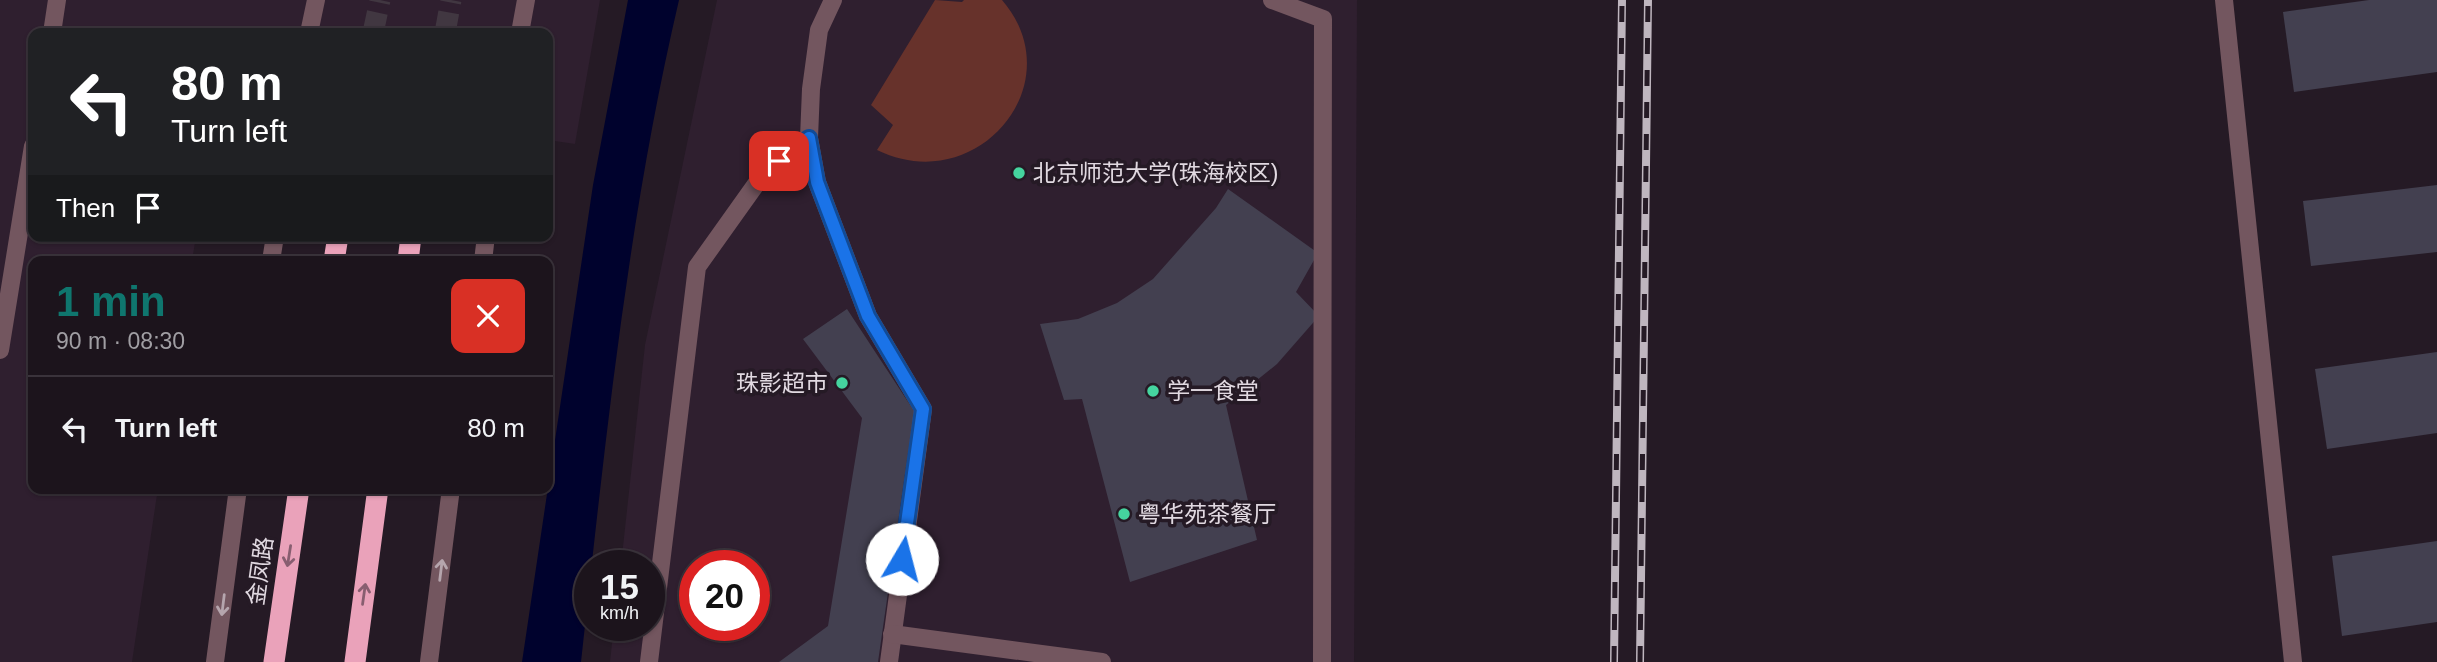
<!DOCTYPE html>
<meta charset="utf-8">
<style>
:root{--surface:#1c141c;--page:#292129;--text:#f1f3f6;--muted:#a09ea3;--line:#3a333b;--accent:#0f766e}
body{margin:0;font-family:Helvetica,"Noto Sans SC",sans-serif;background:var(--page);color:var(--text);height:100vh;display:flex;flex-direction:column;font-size:26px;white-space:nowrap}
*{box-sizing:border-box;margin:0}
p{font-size:23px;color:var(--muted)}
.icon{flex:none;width:38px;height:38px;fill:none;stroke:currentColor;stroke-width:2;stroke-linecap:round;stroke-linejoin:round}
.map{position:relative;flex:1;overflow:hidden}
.sheet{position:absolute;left:28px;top:256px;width:525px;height:238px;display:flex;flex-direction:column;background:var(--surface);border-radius:14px;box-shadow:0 2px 5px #0004,0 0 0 2px var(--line)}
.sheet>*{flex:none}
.guide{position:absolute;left:28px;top:28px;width:525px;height:214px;border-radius:14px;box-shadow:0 2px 5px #0004,0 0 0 2px var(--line);background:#202124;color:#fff;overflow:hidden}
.speed{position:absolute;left:574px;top:550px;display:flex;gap:14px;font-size:35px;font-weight:700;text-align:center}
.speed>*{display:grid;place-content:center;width:91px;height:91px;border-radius:50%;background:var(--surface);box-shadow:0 2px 5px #0004,0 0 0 2px var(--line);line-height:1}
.speed small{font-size:18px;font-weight:400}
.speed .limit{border:10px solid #d22;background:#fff;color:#111}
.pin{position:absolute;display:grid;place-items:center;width:60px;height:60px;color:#fff;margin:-30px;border-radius:14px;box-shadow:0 4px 10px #0006}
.me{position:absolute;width:77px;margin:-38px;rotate:8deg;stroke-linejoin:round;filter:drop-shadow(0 0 5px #0008)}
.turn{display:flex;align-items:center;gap:24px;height:147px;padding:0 28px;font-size:32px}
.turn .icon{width:91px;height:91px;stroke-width:2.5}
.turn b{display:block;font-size:49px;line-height:60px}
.then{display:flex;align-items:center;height:66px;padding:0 28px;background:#0003;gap:14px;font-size:26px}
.round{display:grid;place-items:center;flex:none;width:74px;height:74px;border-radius:14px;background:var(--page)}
.overview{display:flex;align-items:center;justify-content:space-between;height:119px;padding:0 28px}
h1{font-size:42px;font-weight:600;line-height:52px;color:var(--accent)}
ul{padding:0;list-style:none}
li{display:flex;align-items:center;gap:21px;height:105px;padding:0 28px;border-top:2px solid var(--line)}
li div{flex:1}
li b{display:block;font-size:26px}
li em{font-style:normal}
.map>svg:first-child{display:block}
</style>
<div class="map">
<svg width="2437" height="662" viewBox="0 0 2437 662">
<rect width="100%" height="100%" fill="#251a25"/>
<g fill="#2f1f2f" fill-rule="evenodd">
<path d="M0 0H600L575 144 548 140V33H33V236H196L192 261H33V488H158L132 662H0Z"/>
<path d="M717 0H1357L1354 662H610L614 625H649V565H621L645 345ZM695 565H754V625H695Z"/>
</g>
<path fill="#67322b" d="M935 0 962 2 964 0H1002C1074 83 977 199 877 150L893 125 871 105Z"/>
<path fill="#00022d" d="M628 0H679C628 217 605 444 581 662H522L593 185Z"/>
<g fill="#434050">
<path d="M2369 0H2437V72L2294 92 2283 12Z"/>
<path d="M2437 185V252L2311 266 2303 201Z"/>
<path d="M1228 189 1318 253 1296 292 1319 316 1277 364 1226 405 1257 540 1130 582 1082 399 1064 400 1040 324 1078 319 1117 303 1153 279 1216 208Z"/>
<path d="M847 309 914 411 878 662H779L828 626 862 418 803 339Z"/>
<path d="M2437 352V433L2327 449 2315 369Z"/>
<path d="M2437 541V622L2342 636 2332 556Z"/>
</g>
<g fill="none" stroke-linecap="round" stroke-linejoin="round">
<g stroke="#413741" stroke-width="21" stroke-dasharray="21 10" stroke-linecap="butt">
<path d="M373 33 380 0"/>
<path d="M445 33 451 0"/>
</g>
<g stroke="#73565f" stroke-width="18">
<path d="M833 0 819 30 811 89 809 138 817 182 868 316 923 409 889 662"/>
<path d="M1272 0 1323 19 1322 662"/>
<path d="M2224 0 2293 662"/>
<path d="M52 33 57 0"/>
<path d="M309 33 316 0"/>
<path d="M520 33 526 0"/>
<path d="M271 261 275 236"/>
<path d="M483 261 486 236"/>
<path d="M0 350 33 146"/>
<path d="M892 634 1102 662"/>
<path d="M215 662 238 488"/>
<path d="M429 662 451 488"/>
<path d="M649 662 697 267 764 173 809 138"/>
</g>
<g stroke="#eaa2ba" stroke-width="21">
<path d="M334 261 338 236"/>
<path d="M408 261 411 236"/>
<path d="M274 662 299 488"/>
<path d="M355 662 378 488"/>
</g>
<defs>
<g id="rail">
<path d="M1614 662 1622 0"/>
<path d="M1640 662 1648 0"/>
</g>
</defs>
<use href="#rail" stroke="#bfb6bf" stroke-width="8"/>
<use href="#rail" stroke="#251a25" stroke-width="5" stroke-dasharray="16" stroke-linecap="butt"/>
</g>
<defs><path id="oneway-shaft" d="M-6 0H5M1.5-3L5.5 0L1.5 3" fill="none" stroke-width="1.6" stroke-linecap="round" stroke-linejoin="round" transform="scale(1.75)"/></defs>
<g stroke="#885e70">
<use href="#oneway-shaft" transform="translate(289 556) rotate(99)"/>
<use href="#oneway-shaft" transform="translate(364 594) rotate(-82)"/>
</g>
<g stroke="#b5a5ad">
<use href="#oneway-shaft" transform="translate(441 570) rotate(-83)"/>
<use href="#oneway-shaft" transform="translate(223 605) rotate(97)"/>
</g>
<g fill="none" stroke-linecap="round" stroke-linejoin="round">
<defs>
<path id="route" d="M779 161 809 138 817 182 868 316 923 409 902 559"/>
</defs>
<use href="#route" stroke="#114b97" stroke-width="18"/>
<use href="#route" stroke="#1a73e8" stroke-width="12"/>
</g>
<g fill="#45d49f" stroke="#251a25" stroke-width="2.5">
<circle cx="1019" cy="173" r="7"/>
<circle cx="842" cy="383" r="7"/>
<circle cx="1153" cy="391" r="7"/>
<circle cx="1124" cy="514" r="7"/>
</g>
<g text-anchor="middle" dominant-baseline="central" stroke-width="7" stroke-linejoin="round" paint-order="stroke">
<g font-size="23" fill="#e1d9e1" stroke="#251a25" text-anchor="start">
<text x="1033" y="173">北京师范大学(珠海校区)</text>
<text x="828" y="383" text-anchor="end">珠影超市</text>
<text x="1167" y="391">学一食堂</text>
<text x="1138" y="514">粤华苑茶餐厅</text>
</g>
<g font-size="23" fill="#e1d9e1" stroke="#251a25">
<text transform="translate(260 571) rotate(-82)">金凤路</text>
</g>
</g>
</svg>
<div class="speed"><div>15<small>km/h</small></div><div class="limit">20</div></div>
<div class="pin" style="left:779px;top:161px;background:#d93025"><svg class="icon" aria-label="arrive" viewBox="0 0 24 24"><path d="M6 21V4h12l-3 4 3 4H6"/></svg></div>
<svg class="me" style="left:902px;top:559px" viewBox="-20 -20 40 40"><circle r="19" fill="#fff"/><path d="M0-13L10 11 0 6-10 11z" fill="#1a73e8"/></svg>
<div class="guide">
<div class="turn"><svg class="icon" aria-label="left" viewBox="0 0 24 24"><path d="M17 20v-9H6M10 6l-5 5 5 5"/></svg><div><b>80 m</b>Turn left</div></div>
<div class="then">Then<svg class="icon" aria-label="arrive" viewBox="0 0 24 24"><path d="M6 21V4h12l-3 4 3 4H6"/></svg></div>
</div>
<section class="sheet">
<div class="overview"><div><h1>1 min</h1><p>90 m · 08:30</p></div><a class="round" style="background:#d93025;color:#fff"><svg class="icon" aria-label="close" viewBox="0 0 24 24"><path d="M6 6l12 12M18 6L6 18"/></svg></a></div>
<ul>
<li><svg class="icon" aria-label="left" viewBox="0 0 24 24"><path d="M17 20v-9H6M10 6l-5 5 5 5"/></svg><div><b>Turn left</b></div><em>80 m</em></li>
</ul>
</section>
</div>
